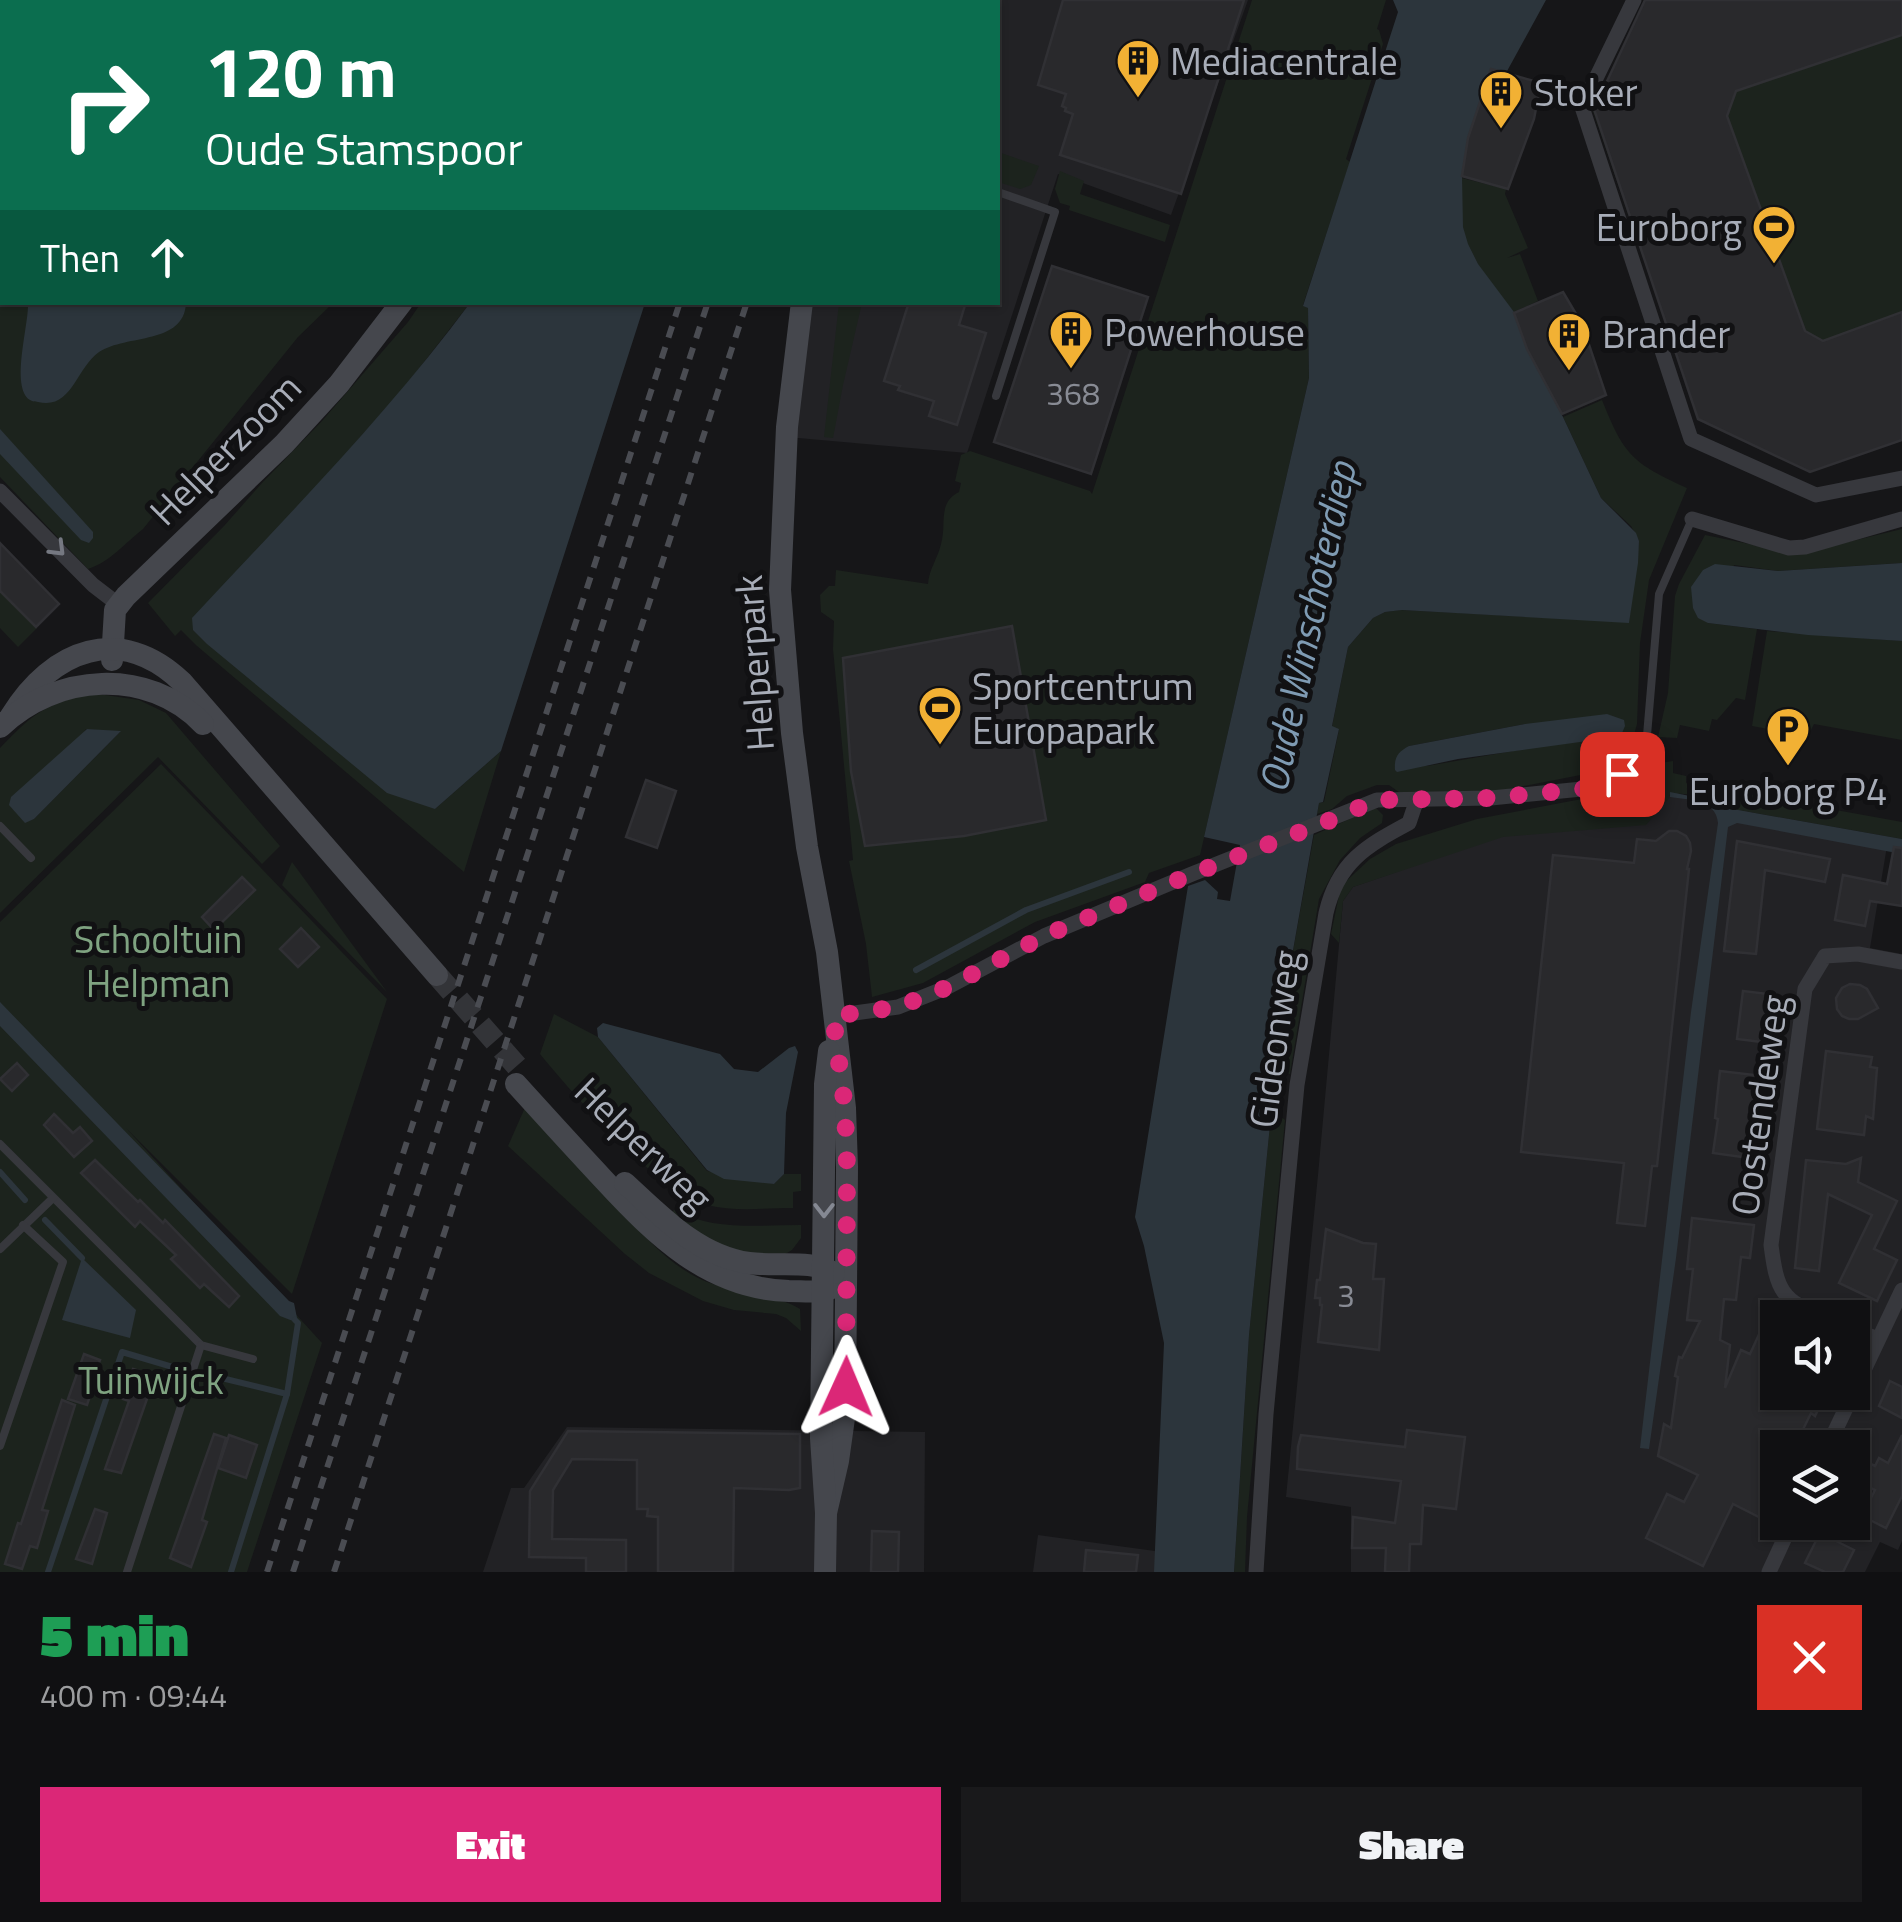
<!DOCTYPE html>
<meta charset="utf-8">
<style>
:root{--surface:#101012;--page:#19191b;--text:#f1f3f6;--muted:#9c9d9f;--line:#303032;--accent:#db2777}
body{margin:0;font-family:"Titillium Web",sans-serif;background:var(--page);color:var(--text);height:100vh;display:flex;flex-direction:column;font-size:38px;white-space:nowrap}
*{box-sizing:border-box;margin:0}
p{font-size:32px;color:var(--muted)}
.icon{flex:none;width:55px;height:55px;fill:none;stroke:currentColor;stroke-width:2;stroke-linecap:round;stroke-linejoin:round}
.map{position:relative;height:1572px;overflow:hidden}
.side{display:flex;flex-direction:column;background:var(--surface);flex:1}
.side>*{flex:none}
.banner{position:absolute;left:0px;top:0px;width:1000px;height:305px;box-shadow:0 2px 8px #0004,0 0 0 2px var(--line);background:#0b6e4f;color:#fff;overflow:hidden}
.controls{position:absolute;left:1760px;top:1300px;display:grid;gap:20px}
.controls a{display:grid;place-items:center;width:110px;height:110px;border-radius:0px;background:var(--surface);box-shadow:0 2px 8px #0004,0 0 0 2px var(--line);font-size:50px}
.pin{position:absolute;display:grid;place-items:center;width:85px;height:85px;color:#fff;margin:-42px;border-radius:20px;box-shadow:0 5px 15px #0006}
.me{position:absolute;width:110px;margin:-55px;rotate:1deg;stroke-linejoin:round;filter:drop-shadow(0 0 8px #0008)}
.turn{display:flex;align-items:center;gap:35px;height:210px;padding:0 40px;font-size:45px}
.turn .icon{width:130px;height:130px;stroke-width:2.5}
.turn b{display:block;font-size:70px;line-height:85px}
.then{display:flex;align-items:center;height:95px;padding:0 40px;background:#0003;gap:20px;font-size:38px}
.round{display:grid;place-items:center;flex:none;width:105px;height:105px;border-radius:0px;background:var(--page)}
.head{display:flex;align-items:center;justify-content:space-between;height:170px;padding:0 40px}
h1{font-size:60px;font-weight:800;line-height:75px;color:#1e9e55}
.action{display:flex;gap:20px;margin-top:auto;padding:20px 40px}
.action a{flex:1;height:115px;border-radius:0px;background:var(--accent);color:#fff;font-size:40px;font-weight:800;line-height:115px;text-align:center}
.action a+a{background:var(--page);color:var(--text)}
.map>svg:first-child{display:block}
</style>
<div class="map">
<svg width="1902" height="1572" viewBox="0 0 1902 1572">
<rect width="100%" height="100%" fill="#161618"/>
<g fill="#222225" fill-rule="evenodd">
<path d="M883 0H1248L1171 215 1058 174 967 453 787 437 804 303 998 302V2H882Z"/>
<path d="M1671 795 1700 800 1887 846 1870 948 1902 954V1541L1898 1550 1880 1542 1865 1572H1351V1507L1286 1497 1318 1175 1343 901 1353 887 1503 835ZM1778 1318H1852V1392H1778ZM1778 1448H1852V1522H1778Z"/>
<path d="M567 1427 925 1432 924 1572H483L511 1488H524Z"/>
<path d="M1038 1535 1162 1552 1161 1572H1033Z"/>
</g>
<g fill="#1c231d" fill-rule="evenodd">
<path d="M0 0H405L408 2H2V302L333 303 298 337 143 529C125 543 110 562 88 569L0 477Z"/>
<path d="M1252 0H1386L1377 29 1379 30 1383 44 1346 159 1350 162 1303 305 1308 308 1309 378 1200 855 1149 873 1145 882 1035 922 923 983 872 997 866 944 849 861 853 860 833 649 834 621 821 612 820 595 829 586H835L836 570 928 584C929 569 938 558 941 544 947 524 937 503 959 492L961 483 955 481 961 455 970 451 1090 491 1092 494Z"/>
<path d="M1645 0H1902V440L1810 472 1698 419 1593 111Z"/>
<path d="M998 152 1039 166 1031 185 1020 189 998 182Z"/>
<path d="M1060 171 1084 181 1080 194 1170 225 1165 242 1069 210 1070 206 1060 203 1055 189Z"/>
<path d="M1462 178 1506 189 1505 194 1528 248 1507 258 1520 254 1538 301 1514 312C1493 289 1468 259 1463 228 1461 212 1462 194 1462 178Z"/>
<path d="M421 303H470L403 389 337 464 435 809 501 751 464 872 197 646 181 630 175 636 148 603 224 526 262 483 322 421 408 322Z"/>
<path d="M839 303H862L843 385 833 438 824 437Z"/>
<path d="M1602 400C1624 455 1632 463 1687 488L1649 580 1640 643 1637 724 1633 738 1623 755 1606 768 1596 772 1472 796 1403 795 1389 785H1377L1347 796 1332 809 1317 814 1319 803 1324 802 1339 730 1332 727 1348 647 1373 618 1385 612 1401 610 1629 622 1639 541 1631 526 1601 498 1563 417ZM1525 724 1609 738 1542 746 1427 766 1409 746Z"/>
<path d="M1902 529V563L1778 571 1734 565 1708 623 1757 629 1745 700 1736 698 1717 720 1712 719 1709 731 1680 725 1677 738 1658 737 1668 693 1675 596 1679 584 1705 535 1798 554Z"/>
<path d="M0 592 37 628 18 647 0 628Z"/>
<path d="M1767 631 1902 641V740L1814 724 1811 730 1793 727 1792 733 1779 731 1780 724H1770L1768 729 1752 726Z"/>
<path d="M85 695H105L139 700 166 713 280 846 262 864 158 757 0 913V748C31 716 41 706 85 695ZM86 729 120 732 34 819 25 822Z"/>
<path d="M1673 761V773L1686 776V783L1902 822V839L1738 810C1718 802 1690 790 1669 795L1670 797 1646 825 1503 837 1353 887 1343 901 1339 943 1331 934 1341 886 1370 859 1396 844 1477 819 1608 794 1633 780 1647 765Z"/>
<path d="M161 764 387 999 292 1294 126 1128 322 1343 247 1572H0V922Z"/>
<path d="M1372 809H1377L1383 815 1382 823 1360 838 1340 860 1319 899 1290 1074 1275 1070 1289 973 1314 835Z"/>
<path d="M292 862 387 992 282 885Z"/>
<path d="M554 1014 598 1037 707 1171 774 1184 784 1174H801V1191L793 1192V1208C765 1208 734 1212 707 1205 658 1193 573 1094 540 1054Z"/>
<path d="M527 1103C554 1134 581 1164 608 1195 635 1225 661 1259 698 1278 730 1294 770 1291 800 1309L801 1331 786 1318 776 1314 734 1310 703 1301 649 1273 625 1254 508 1146Z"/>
<path d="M1271 1115 1280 1116 1285 1120 1247 1517 1245 1572H1234L1249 1335Z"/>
<path d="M674 1210C713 1231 758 1225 801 1225V1238L792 1250 780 1257 740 1256 668 1216Z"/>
</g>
<g fill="#2c353c">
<path d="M1393 0H1546L1506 73 1491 69 1468 138 1462 176 1463 227 1468 244 1478 264 1514 312 1527 349 1563 417 1601 498 1636 533 1639 541 1638 563 1629 623 1402 610 1385 612 1373 618 1348 647 1332 726 1339 729 1323 802 1319 803 1289 973 1275 1070H1266L1262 1113 1271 1115 1249 1335 1234 1572H1154L1164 1343 1144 1246 1135 1217 1188 886 1205 880 1218 892 1217 899 1230 901 1240 845 1204 837 1309 378 1308 308 1303 306 1398 12Z"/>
<path d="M98 302C115 308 125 305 142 302 156 301 172 302 186 303 184 345 127 334 99 352 76 368 72 410 38 402 35 401 33 402 30 400 10 387 29 325 28 303Z"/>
<path d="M470 303H645L501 751 435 809 387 793 207 644 193 630 192 618C288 515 386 416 470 303Z"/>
<path d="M0 429 93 532V538L89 543 81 540 0 454Z"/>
<path d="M1902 563V641L1808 635 1708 623 1698 618 1693 608 1691 587 1703 570 1715 564 1778 571Z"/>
<path d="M1607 714 1624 720 1625 726 1622 733 1609 738 1458 759 1397 772 1395 770C1394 757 1398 752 1409 746L1525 724Z"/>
<path d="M87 729 121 731 34 819 25 823 9 805 11 797Z"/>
<path d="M1670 792 1715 801 1738 810 1902 839V854L1737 823 1728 827 1676 1258 1649 1449 1640 1448 1691 1012 1718 823C1716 799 1689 800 1670 797Z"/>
<path d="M0 1002 289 1301 294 1303 298 1323 280 1316 0 1026Z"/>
<path d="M603 1023 720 1054 734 1069 758 1072 789 1048 795 1046 798 1052 786 1113 784 1174 774 1184 724 1179 707 1170 598 1037 597 1028Z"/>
<path d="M82 1258 136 1310 130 1338 62 1320Z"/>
</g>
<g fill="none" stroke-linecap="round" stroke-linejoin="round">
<g stroke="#2c353c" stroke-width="6">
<path d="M916 970 1026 910 1129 872"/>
<path d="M0 1172 25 1200"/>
<path d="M45 1220 82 1258"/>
<path d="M209 1375 287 1394"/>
<path d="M48 1572 122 1352 176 1368"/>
<path d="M231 1572 287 1394 298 1323 295 1320"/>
</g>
</g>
<g fill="#29292c" stroke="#303034" stroke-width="2.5">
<path d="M1063 0H1244L1181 194 1060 155 1073 114 1065 111 1066 108 1062 106 1066 94 1038 85Z"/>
<path d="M1645 0H1902V35L1736 91 1727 116 1805 331 1823 341 1902 312V440L1810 472 1698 419 1594 109Z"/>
<path d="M1491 69 1541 83 1534 119 1508 189 1462 176 1468 138Z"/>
<path d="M1052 266 1148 297 1091 474 994 442Z"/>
<path d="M1563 292 1582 324 1606 395 1562 414 1527 349 1514 313Z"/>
<path d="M909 302H966L959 325 986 333 957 425 929 416 934 401 898 390 900 386 884 381Z"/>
<path d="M0 543 59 604 36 627 0 591Z"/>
<path d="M1012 626 1046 820 964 836 865 846 851 771 843 658Z"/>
<path d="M646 780 676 791 657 848 626 837Z"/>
<path d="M1669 831H1677L1686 836 1690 843 1691 851 1687 869H1689L1657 1166H1652L1645 1226 1617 1223 1624 1163 1521 1152 1553 855 1634 863 1637 839 1656 841Z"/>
<path d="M1737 841 1830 859 1825 882 1765 870 1756 954 1724 951Z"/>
<path d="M1894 847 1902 848V906L1870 901 1865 926 1835 920 1843 875 1887 884Z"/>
<path d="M242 877 255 890 214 930 202 917Z"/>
<path d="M301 928 319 947 298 967 280 949Z"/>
<path d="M1850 984 1860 985 1867 989 1878 1008 1858 1019H1849L1842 1016 1837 1009 1836 998 1842 988Z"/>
<path d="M1743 991 1776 995 1770 1043 1737 1039Z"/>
<path d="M1826 1051 1872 1057 1870 1067 1877 1068 1873 1119 1866 1116 1864 1135 1817 1129Z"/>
<path d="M17 1063 28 1075 12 1091 0 1079Z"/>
<path d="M1720 1071 1772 1077 1764 1160 1713 1153 1718 1119 1715 1118Z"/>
<path d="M54 1114 73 1133 80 1127 92 1141 74 1157 44 1125Z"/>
<path d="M1861 1158 1858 1182 1897 1201 1874 1249 1897 1260 1877 1301 1839 1283 1872 1215 1828 1194 1819 1271 1795 1268 1806 1160 1846 1164Z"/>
<path d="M95 1160 138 1202 140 1200 163 1223 165 1220 239 1296 229 1307 204 1284 200 1288 171 1259 176 1255 140 1221 135 1227 81 1173Z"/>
<path d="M1692 1218 1754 1225 1750 1258 1741 1257 1736 1300 1724 1299 1720 1340 1730 1345 1725 1388 1741 1350 1750 1354 1762 1328 1778 1335V1374L1768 1392H1827L1815 1416 1811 1413 1794 1448H1778V1483L1761 1518 1733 1504 1703 1566 1646 1538 1667 1494 1684 1502 1698 1475 1658 1456 1664 1424 1671 1428 1678 1377 1675 1376 1679 1357 1682 1358 1700 1321 1687 1320 1693 1269H1687Z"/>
<path d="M1326 1229 1363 1243 1376 1244 1373 1279H1384L1379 1350 1318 1342 1322 1305H1320V1298H1315L1317 1280H1320Z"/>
<path d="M84 1354 100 1360 89 1389 92 1390 87 1405 68 1399Z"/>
<path d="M133 1369 155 1376 121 1473 105 1469 129 1401 123 1399Z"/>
<path d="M1890 1381 1902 1387V1418L1879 1406Z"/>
<path d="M62 1400 75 1405 42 1510 48 1511 37 1548 30 1546 22 1569 5 1564 18 1523 21 1524Z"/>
<path d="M1407 1430 1465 1437 1456 1509 1423 1505 1421 1544H1410L1409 1572H1385L1386 1548H1352L1353 1517 1395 1523 1401 1481 1297 1469 1298 1447 1301 1435 1405 1447Z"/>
<path d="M568 1431 800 1434V1488L789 1490 734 1488 733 1572H658V1517L647 1516 648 1509H637V1460L572 1459 553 1490 552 1539 626 1540V1572H586V1558L529 1557 530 1491Z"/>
<path d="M214 1434 226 1438 202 1520 207 1522 191 1567 170 1558Z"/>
<path d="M229 1435 257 1445 246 1478 218 1468Z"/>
<path d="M1902 1435V1496L1886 1528 1862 1516 1875 1490 1852 1479V1455L1875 1466 1879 1458 1888 1463Z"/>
<path d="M95 1509 107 1513 92 1564 76 1559Z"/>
<path d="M872 1531 899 1532 898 1572H871Z"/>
<path d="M1820 1533 1854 1550 1843 1572H1825L1805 1563Z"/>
<path d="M1086 1550 1138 1555 1136 1572H1084Z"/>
</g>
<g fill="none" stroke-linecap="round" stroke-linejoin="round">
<path stroke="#333438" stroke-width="22" stroke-dasharray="22 11" stroke-linecap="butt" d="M437 975 522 1072"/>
<g stroke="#37383d" stroke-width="8">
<path d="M996 396 1055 212 998 192"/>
<path d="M1646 747 1659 594 1692 519"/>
<path d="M0 826 31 858"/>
<path d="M0 1144 201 1345 253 1359"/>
<path d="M0 1249 53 1198"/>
<path d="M0 1446 63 1262 23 1225"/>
<path d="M127 1572 201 1345"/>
</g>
<g stroke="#37383d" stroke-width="15">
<path d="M1634 0 1582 107 1691 439 1816 495 1902 478"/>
<path d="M0 491 93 585 119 605"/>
<path d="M1692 519 1789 548 1805 547 1902 519"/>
<path d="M833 1016 898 1007 948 987 1044 936 1192 874 1377 800 1491 798 1592 788 1622 774 1640 758 1646 749"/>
<path d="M1825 1318C1781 1300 1777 1291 1771 1245L1805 989 1825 956 1858 954 1902 962"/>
<path d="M1852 1329 1878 1339"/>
<path d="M1827 1448 1902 1290"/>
<path d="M1256 1572 1266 1414 1297 1085 1326 913C1338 862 1366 846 1409 823L1417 799"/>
<path d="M1769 1572 1792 1522"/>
</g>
<g stroke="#45474d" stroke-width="22">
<path d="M552 2 553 0"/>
<path d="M878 2 879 0"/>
<path d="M802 302 787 427 780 590 792 733 807 847 827 952 845 1108 847 1167 845 1411 838 1461 826 1513"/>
<path d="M112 660 115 610 126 596 284 444 339 384 402 302"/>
<path d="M11 716C52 649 120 623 182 682L437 975"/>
<path d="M0 727C56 673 148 667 203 724"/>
<path d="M516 1084C545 1116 574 1148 604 1180 655 1235 709 1289 789 1291 805 1291 819 1294 834 1287"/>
<path d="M625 1183C661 1216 698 1256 749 1263 777 1267 811 1259 834 1273"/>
<path d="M825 1572 826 1513 821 1438 825 1084 829 1051"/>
</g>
<g stroke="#4a4c52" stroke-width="6" stroke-dasharray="12 10" stroke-linecap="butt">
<path d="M785 2 786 0"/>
<path d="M806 2 807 0"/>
<path d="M841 2V0"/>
<path d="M267 1572 680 302"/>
<path d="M293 1572 708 302"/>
<path d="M334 1572 747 302"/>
</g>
</g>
<defs><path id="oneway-chevron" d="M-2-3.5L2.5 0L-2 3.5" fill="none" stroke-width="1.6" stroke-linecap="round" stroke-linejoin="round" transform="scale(2.5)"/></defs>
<use stroke="#757881" href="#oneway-chevron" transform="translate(58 549) rotate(45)"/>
<use stroke="#858993" href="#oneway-chevron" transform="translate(824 1210) rotate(90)"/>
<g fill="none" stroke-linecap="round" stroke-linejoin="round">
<path stroke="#db2777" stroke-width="18" stroke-dasharray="0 32.4" d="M846 1387 847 1167 845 1108 833 1016 898 1007 948 987 1044 936 1192 874 1326 822 1377 800 1491 798 1592 788 1622 774"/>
</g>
<defs>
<symbol id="building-pin" viewBox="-11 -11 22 30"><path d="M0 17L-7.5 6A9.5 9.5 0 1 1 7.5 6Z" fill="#f2b134" stroke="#111113"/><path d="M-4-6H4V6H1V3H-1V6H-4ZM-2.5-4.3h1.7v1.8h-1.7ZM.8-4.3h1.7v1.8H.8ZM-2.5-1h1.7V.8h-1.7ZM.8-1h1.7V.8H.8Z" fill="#111"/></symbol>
<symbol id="stadium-pin" viewBox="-11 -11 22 30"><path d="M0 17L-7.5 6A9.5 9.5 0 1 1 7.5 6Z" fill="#f2b134" stroke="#111113"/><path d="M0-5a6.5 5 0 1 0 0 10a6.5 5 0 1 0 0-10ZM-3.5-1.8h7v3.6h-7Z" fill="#111"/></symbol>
<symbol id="parking-pin" viewBox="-11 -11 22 30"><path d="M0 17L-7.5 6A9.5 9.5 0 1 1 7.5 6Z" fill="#f2b134" stroke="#111113"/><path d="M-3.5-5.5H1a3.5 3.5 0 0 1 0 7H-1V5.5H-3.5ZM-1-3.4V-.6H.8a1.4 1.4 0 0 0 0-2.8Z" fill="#111"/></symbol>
</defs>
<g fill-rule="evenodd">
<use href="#building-pin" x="1113" y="36" width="50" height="68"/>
<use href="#building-pin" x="1476" y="67" width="50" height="68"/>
<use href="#stadium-pin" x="1749" y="202" width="50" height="68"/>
<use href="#building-pin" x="1046" y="307" width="50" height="68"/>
<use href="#building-pin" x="1544" y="309" width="50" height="68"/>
<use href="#stadium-pin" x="915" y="683" width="50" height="68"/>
<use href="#parking-pin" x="1763" y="704" width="50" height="68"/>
</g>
<g text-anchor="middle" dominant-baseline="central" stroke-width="10" stroke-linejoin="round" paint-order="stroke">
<g font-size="32" fill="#888b94">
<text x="1073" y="393">368</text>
<text x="1346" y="1295">3</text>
</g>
<g font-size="38" fill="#a8adb8" stroke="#111113" text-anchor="start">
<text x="1170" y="61">Mediacentrale</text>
<text x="1534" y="92">Stoker</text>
<text x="1742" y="227" text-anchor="end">Euroborg</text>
<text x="1104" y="332">Powerhouse</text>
<text x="1602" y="334">Brander</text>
<text x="972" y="686">Sportcentrum<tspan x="972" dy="44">Europapark</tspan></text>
<text x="1788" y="791" text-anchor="middle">Euroborg P4</text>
</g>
<g font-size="38" fill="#a8adb8" stroke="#111113">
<text transform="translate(225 449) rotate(-45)">Helperzoom</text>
<text transform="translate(754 663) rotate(-94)">Helperpark</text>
<text transform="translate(1274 1039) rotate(-82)">Gideonweg</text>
<text transform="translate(1759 1105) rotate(-82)">Oostendeweg</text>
<text transform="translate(644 1144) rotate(44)">Helperweg</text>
</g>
<g font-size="38" fill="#7fa381" stroke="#111113">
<text x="158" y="939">Schooltuin<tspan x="158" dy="44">Helpman</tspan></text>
<text x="151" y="1380">Tuinwijck</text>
</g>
<g font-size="40" font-style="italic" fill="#7f9bb3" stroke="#111113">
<text transform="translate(1307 627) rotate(-78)">Oude Winschoterdiep</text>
</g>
</g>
</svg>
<div class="controls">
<a><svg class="icon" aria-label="sound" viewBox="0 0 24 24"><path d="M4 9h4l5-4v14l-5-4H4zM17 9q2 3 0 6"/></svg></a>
<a><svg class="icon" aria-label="layers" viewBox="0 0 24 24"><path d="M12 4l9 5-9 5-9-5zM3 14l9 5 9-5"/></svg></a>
</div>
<div class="pin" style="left:1622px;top:774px;background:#d93025"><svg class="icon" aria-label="arrive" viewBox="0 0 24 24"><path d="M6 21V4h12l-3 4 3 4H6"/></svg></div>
<svg class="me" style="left:846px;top:1387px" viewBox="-20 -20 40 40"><path d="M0-17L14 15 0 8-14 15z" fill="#db2777" stroke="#fff" stroke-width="4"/></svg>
<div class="banner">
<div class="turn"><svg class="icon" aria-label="right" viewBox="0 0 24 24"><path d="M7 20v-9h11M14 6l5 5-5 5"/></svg><div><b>120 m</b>Oude Stamspoor</div></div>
<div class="then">Then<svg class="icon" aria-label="ahead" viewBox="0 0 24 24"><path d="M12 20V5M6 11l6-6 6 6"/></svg></div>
</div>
</div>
<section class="side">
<div class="head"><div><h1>5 min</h1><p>400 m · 09:44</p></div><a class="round" style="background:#d93025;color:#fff"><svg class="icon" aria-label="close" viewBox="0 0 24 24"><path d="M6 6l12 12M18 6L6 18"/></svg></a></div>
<div class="action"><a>Exit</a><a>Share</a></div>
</section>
